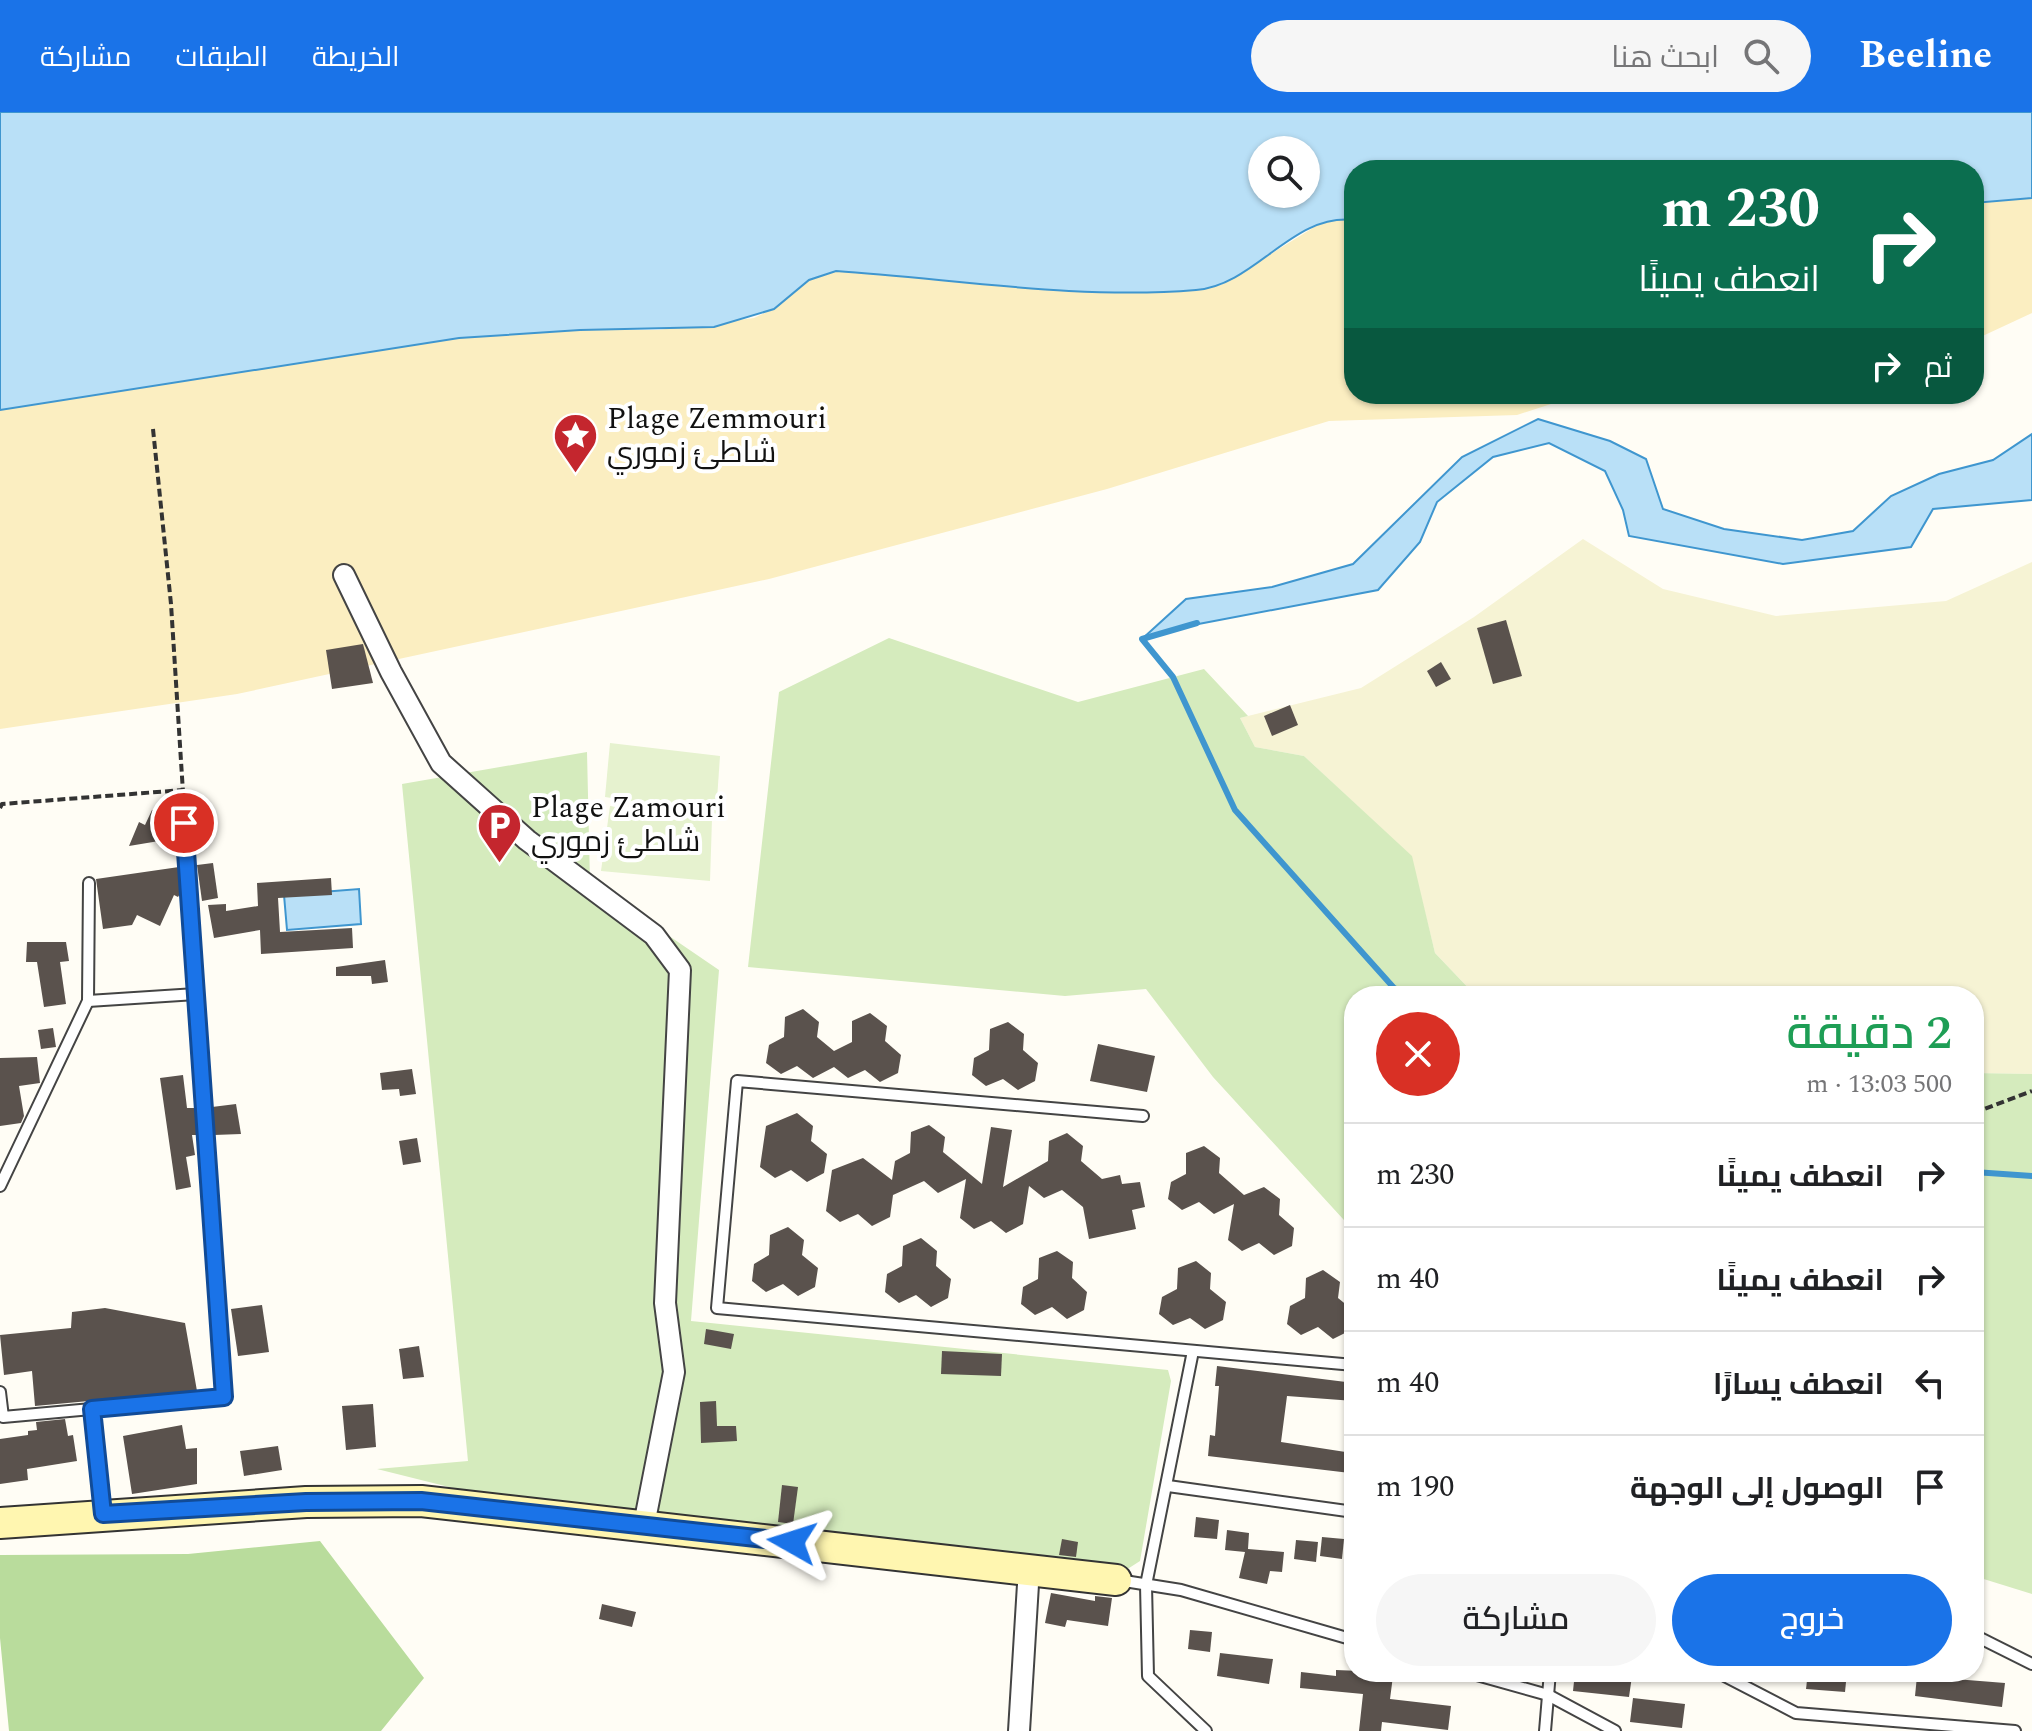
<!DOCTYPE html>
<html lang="ar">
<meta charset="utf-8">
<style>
:root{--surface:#fff;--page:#f6f6f6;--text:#202124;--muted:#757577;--line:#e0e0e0;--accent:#1a73e8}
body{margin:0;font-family:Spectral,Cairo,serif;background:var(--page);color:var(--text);direction:rtl;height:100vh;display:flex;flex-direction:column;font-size:30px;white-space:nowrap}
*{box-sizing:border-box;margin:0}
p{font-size:26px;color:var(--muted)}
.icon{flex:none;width:44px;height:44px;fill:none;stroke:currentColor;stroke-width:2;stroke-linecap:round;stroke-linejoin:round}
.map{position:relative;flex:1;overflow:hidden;direction:ltr}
.side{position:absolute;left:1344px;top:874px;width:640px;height:696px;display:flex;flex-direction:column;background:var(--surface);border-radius:32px;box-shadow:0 2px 6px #0004;direction:rtl}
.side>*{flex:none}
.top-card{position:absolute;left:1344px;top:48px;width:640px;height:244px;border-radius:32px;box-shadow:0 2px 6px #0004;direction:rtl;background:#0b6e4f;color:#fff;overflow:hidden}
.fabs{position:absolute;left:1248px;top:24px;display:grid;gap:16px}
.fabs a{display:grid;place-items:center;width:72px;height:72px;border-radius:50%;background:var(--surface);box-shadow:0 2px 6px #0004;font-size:40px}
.pin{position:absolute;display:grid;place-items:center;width:68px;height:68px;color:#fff;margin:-34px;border:4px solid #fff;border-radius:50%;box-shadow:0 2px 8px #0007}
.me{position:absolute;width:88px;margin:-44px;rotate:276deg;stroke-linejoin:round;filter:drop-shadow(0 0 6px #0008)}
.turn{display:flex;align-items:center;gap:28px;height:168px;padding:0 32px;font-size:36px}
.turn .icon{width:104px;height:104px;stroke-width:2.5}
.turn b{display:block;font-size:56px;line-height:68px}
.then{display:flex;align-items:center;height:76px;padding:0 32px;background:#0003;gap:16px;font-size:30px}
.round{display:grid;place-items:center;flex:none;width:84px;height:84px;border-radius:42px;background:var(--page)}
.headline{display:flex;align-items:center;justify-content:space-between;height:136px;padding:0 32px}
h1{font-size:48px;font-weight:600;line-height:60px;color:#1e9e55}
.action{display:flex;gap:16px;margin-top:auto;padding:16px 32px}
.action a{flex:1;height:92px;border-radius:48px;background:var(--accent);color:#fff;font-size:32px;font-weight:600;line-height:92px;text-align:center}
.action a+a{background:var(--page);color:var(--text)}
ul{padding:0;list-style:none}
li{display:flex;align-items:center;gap:24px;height:104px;padding:0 32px;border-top:2px solid var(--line)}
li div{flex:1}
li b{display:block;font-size:30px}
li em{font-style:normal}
header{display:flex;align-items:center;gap:48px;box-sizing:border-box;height:112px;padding:0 40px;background:var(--accent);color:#fff}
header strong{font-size:38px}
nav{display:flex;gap:44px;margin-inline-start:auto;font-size:28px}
.search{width:560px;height:72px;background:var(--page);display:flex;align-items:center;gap:20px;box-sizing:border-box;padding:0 28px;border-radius:44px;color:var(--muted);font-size:30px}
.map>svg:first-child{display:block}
</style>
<header>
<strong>Beeline</strong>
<div class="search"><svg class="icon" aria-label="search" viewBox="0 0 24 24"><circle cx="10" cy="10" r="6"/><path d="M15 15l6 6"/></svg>ابحث هنا</div>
<nav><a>الخريطة</a><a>الطبقات</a><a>مشاركة</a></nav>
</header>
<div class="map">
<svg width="2032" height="1619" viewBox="0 0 2032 1619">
<rect width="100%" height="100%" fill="#fffdf5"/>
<path fill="#f6f3d4" d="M1583 427 1663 477 1776 504 1946 489 2032 450V962L1974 961V884H1476L1435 841 1411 744 1304 644 1255 635 1240 606 1361 576 1474 505Z"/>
<g fill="#d5ebbd">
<path d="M889 526 1078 590 1204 557 1248 604 1240 606 1255 635 1304 644 1412 744 1435 841 1476 884H1354V1119L1213 965 1146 877 1065 884 748 855 779 580Z"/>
<path d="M587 640 590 770 719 858 691 1209 1168 1258 1171 1269 1140 1449 1126 1458 469 1380 377 1357 468 1349 402 672Z"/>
<path d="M1974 961 2032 962V1482L1974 1464Z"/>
</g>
<path fill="#b9dc9c" d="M320 1429 424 1566 381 1619H9L0 1526V1443L188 1442Z"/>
<g fill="#fbeec1">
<path d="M2032 86V201L1974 228V91Z"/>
<path d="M1343 106 1354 108V282H1582L1517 303 1329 309 1107 377 769 467 237 582 0 617V298L459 226 580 218H658L754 206 773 197 809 168 836 159 1082 180 1197 178 1221 173 1324 109Z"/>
</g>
<g fill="#e6f2cf">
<path d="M610 631 720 644 716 702 605 685Z"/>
<path d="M610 694 712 707 710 769 601 759Z"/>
</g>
<g fill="#b9e0f7" stroke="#3f96cf" stroke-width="2" fill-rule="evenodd">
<path d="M0 0H2032V86L1974 91V58H1354V108C1292 101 1256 173 1196 178 1077 188 955 167 836 159L809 168 774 197 714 215 580 218 459 226 0 298ZM1262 38H1306V82H1262Z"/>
<path d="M1538 307 1610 329 1646 347 1663 397 1724 417 1802 428 1853 419 1891 384 1939 362 1993 348 2032 322V388L1933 397 1911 435 1783 452 1629 424 1623 398 1605 359 1549 331 1493 345 1437 390 1420 430 1378 478 1188 514 1142 527 1186 487 1272 475 1353 452 1462 345Z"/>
<path d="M359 777 361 812 287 818 284 783Z"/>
</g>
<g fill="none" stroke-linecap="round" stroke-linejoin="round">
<g stroke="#3f96cf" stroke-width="6">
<path d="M1197 511 1142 527 1173 565 1235 698 1394 876 1409 884"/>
<path d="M1974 1060 2032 1064"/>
</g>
</g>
<g fill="#5a524d">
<path d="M1506 508 1522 564 1493 572 1477 516Z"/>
<path d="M363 532 373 571 332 577 326 538Z"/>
<path d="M1441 550 1451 567 1436 575 1427 559Z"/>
<path d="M1290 593 1298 613 1272 624 1264 604Z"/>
<path d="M173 695 175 706 179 705 177 726 129 734 139 710 145 713 152 698Z"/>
<path d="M212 700 215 720 193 724 192 710 187 704Z"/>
<path d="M213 751 218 786 202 789 197 753Z"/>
<path d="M179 755 181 780 178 785 174 783 160 814 137 803 132 813 103 817 96 767Z"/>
<path d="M331 766 332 783 278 786 280 820 352 816 353 836 261 842 260 818 214 826 208 793 226 792V799L258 794 257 771Z"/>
<path d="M27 830H66L69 849 60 850 66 892 44 895 37 850H26Z"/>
<path d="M385 848 388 870 372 872 371 864H336V855Z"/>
<path d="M803 897 819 910 817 925 834 939 852 930V909L870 901 887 914 885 929 901 943 898 961 880 970 865 958 848 966 834 955 813 966 797 954 781 962 766 951 769 933 784 925 785 905Z"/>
<path d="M1008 910 1024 922 1023 938 1038 951 1035 969 1018 978 1003 967 986 974 972 963 974 946 989 938 990 917Z"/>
<path d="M53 916 56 935 41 937 38 918Z"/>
<path d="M1098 932 1155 944 1147 980 1090 969Z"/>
<path d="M37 945 40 971 19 974 24 1004 21 1011 0 1014V946Z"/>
<path d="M412 957 416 982 400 984 399 977 382 978 380 961Z"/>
<path d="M183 963 187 996H196L198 1023H192L195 1043 186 1045 191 1075 176 1078 160 966Z"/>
<path d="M236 992 241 1022 214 1023 212 995Z"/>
<path d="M797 1001 813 1014 811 1029 827 1042 824 1061 807 1070 791 1058 775 1066 760 1055 766 1014Z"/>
<path d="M929 1013 945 1025 943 1040 982 1072 991 1015 1012 1018 1003 1075 1048 1049 1049 1029 1067 1021 1083 1034 1081 1049 1102 1067 1120 1063 1122 1072 1140 1070 1145 1095 1132 1098 1136 1117 1089 1127 1083 1095 1062 1078 1044 1086 1029 1074 1023 1112 1006 1121 991 1109 974 1117 960 1106 966 1067 938 1081 924 1069 893 1083 890 1105 872 1114 858 1102 840 1110 826 1099 832 1058 863 1046 892 1068 895 1049 910 1041 911 1020Z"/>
<path d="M417 1026 421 1050 403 1053 399 1029Z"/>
<path d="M1204 1034 1220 1046 1219 1061 1244 1083 1264 1075 1280 1087 1279 1103 1294 1116 1292 1134 1274 1143 1259 1131 1242 1139 1228 1128 1234 1092 1214 1102 1199 1090 1182 1098 1168 1087 1171 1070 1186 1062V1041Z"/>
<path d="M788 1115 804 1128 802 1143 818 1156 815 1175 798 1184 783 1172 766 1180 752 1169 754 1152 769 1143 770 1123Z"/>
<path d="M921 1126 937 1139 936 1154 951 1167 948 1186 931 1195 916 1183 899 1191 885 1180 887 1162 902 1154 903 1134Z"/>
<path d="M1057 1139 1073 1150 1072 1166 1087 1180 1084 1198 1067 1207 1052 1195 1035 1203 1021 1192 1023 1175 1038 1167 1039 1146Z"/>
<path d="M1196 1149 1211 1161 1210 1177 1226 1190 1223 1208 1205 1217 1190 1206 1173 1213 1159 1202 1162 1185 1177 1177 1178 1156Z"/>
<path d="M1323 1158 1340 1170 1338 1186 1354 1199 1351 1218 1333 1227 1318 1215 1301 1223 1287 1212 1290 1194 1305 1186 1306 1166Z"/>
<path d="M262 1193 269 1240 238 1244 231 1197Z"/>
<path d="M105 1196 185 1211 197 1279 35 1294 32 1259 4 1263 0 1223 71 1216 72 1200Z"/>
<path d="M706 1217 734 1222 731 1237 704 1232Z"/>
<path d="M419 1234 424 1265 403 1267 399 1237Z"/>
<path d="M942 1239 1002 1242 1001 1264 941 1262Z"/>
<path d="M1217 1254 1354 1271V1289L1287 1284 1281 1330 1352 1341 1350 1361 1208 1344 1210 1323 1215 1324 1219 1274H1215Z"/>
<path d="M716 1289 717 1314H736L737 1329 701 1331 700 1290Z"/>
<path d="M373 1292 376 1335 346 1338 342 1294Z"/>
<path d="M65 1307 68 1324 73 1323 77 1349 27 1357 28 1368 0 1372V1327L28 1323V1319L37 1318 36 1310Z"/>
<path d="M182 1313 186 1337 197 1336V1372L132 1382 123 1324Z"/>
<path d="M278 1334 282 1358 244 1364 240 1339Z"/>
<path d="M782 1373 798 1375 793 1412 778 1410Z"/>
<path d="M1196 1405 1219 1408 1217 1427 1194 1425Z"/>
<path d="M1227 1418 1249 1421 1248 1437 1284 1440 1282 1460 1270 1459 1267 1472 1239 1466 1245 1440 1225 1438Z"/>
<path d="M1322 1425 1344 1427 1342 1447 1320 1444Z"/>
<path d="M1062 1427 1078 1430 1076 1445 1059 1443Z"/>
<path d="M1296 1428 1318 1430 1316 1450 1294 1447Z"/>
<path d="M1051 1481 1095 1489V1484L1112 1486 1108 1514 1067 1508 1065 1515 1045 1511Z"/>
<path d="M602 1492 636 1500 632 1515 599 1507Z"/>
<path d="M1190 1518 1212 1520 1210 1540 1188 1537Z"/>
<path d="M1220 1541 1273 1547 1269 1572 1217 1564Z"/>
<path d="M1336 1558 1384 1560V1563L1393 1564 1390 1587 1451 1594 1448 1618 1382 1610 1381 1619H1359L1363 1582 1300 1576 1301 1560 1336 1564Z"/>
<path d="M1575 1560H1622V1563L1632 1564 1629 1585 1573 1579Z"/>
<path d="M1808 1560H1847L1845 1580 1806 1577Z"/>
<path d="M1917 1564 2005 1571 2002 1595 1915 1584Z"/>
<path d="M1633 1586 1685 1592 1682 1616 1630 1610Z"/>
</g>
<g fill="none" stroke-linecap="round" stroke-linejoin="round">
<defs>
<g id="lane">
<path d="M89 771 88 889 196 882"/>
<path d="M1143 1004 737 969 717 1196 1354 1253"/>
<path d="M0 1074 88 889"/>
<path d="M1193 1239 1146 1473 1148 1564 1206 1619"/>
<path d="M0 1280 3 1305 224 1285 184 711"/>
<path d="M92 1297 103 1400"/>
<path d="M1168 1374 1354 1400"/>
<path d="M1118 1468 1181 1478 1354 1528"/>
<path d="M1974 1523 2032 1552"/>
<path d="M1466 1560 1548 1583 1615 1619"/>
<path d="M1717 1560 1796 1601 2015 1619"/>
<path d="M1545 1619 1550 1560"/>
</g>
<g id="street">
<path d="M344 463 391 560 441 651 527 728 654 823 680 858 665 1191 674 1260 644 1413"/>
<path d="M1019 1619 1029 1456"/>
</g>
<path id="secondary" d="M0 1411 306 1390 421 1389 1116 1468"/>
</defs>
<use href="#lane" stroke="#444" stroke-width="14"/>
<use href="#street" stroke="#444" stroke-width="24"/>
<use href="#secondary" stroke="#333" stroke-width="34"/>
<g stroke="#333" stroke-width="4" stroke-dasharray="8 4" stroke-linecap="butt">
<path d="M153 317 171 492 184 696"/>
<path d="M0 696 2 692 183 678"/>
<path d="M1974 1001 2032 979"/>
</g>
<use href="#lane" stroke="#fff" stroke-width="10"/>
<use href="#street" stroke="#fff" stroke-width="20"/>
<use href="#secondary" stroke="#fff6b0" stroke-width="30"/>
</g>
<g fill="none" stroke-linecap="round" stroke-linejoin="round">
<defs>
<path id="route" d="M184 711 224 1285 92 1297 103 1402 306 1390 421 1389 792 1430"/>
</defs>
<use href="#route" stroke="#114b97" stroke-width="20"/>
<use href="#route" stroke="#1a73e8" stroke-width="14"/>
</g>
<defs>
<symbol id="sight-pin" viewBox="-11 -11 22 30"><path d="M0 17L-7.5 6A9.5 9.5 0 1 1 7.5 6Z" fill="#c4262e" stroke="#fff"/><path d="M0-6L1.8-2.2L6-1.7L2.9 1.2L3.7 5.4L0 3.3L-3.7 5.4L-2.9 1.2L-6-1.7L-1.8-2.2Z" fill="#fff"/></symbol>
<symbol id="parking-pin" viewBox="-11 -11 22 30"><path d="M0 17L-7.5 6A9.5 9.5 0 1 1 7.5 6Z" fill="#c4262e" stroke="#fff"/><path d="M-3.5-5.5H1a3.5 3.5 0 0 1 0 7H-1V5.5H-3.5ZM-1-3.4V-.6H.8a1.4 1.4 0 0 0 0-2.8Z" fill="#fff"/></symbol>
</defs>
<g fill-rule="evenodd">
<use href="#sight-pin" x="550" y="298" width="51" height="69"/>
<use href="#parking-pin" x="474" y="688" width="51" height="69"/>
</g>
<g text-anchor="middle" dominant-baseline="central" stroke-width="8" stroke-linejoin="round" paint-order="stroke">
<g font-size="30" fill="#111" stroke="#fff" text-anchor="start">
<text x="607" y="307">Plage Zemmouri<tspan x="607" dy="34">شاطئ زموري</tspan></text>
<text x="531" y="696">Plage Zamouri<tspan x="531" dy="34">شاطئ زموري</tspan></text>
</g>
</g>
</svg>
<div class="fabs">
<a><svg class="icon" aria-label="search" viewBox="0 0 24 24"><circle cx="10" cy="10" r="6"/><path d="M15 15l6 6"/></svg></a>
</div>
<div class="pin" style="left:184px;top:711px;background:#d93025"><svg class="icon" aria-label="arrive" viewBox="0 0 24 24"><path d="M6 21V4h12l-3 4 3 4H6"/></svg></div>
<svg class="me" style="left:792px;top:1430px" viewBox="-20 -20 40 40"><path d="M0-17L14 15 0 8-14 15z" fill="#1a73e8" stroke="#fff" stroke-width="4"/></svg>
<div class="top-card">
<div class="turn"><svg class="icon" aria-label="right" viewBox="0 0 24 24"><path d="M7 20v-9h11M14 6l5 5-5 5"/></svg><div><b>230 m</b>انعطف يمينًا</div></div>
<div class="then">ثم<svg class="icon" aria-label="right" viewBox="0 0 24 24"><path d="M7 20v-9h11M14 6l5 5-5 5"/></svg></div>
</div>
<section class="side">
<div class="headline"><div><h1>2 دقيقة</h1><p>500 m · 13:03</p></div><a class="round" style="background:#d93025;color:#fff"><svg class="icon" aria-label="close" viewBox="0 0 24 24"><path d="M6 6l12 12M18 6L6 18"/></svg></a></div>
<ul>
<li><svg class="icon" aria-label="right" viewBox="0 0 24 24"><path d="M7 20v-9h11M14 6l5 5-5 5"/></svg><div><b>انعطف يمينًا</b></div><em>230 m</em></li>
<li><svg class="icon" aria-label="right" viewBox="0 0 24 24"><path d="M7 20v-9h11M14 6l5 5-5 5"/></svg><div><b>انعطف يمينًا</b></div><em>40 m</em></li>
<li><svg class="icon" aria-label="left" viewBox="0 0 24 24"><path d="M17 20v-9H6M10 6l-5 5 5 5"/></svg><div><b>انعطف يسارًا</b></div><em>40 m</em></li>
<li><svg class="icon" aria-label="arrive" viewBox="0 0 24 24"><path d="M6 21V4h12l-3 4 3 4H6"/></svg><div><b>الوصول إلى الوجهة</b></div><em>190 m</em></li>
</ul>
<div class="action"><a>خروج</a><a>مشاركة</a></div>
</section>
</div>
